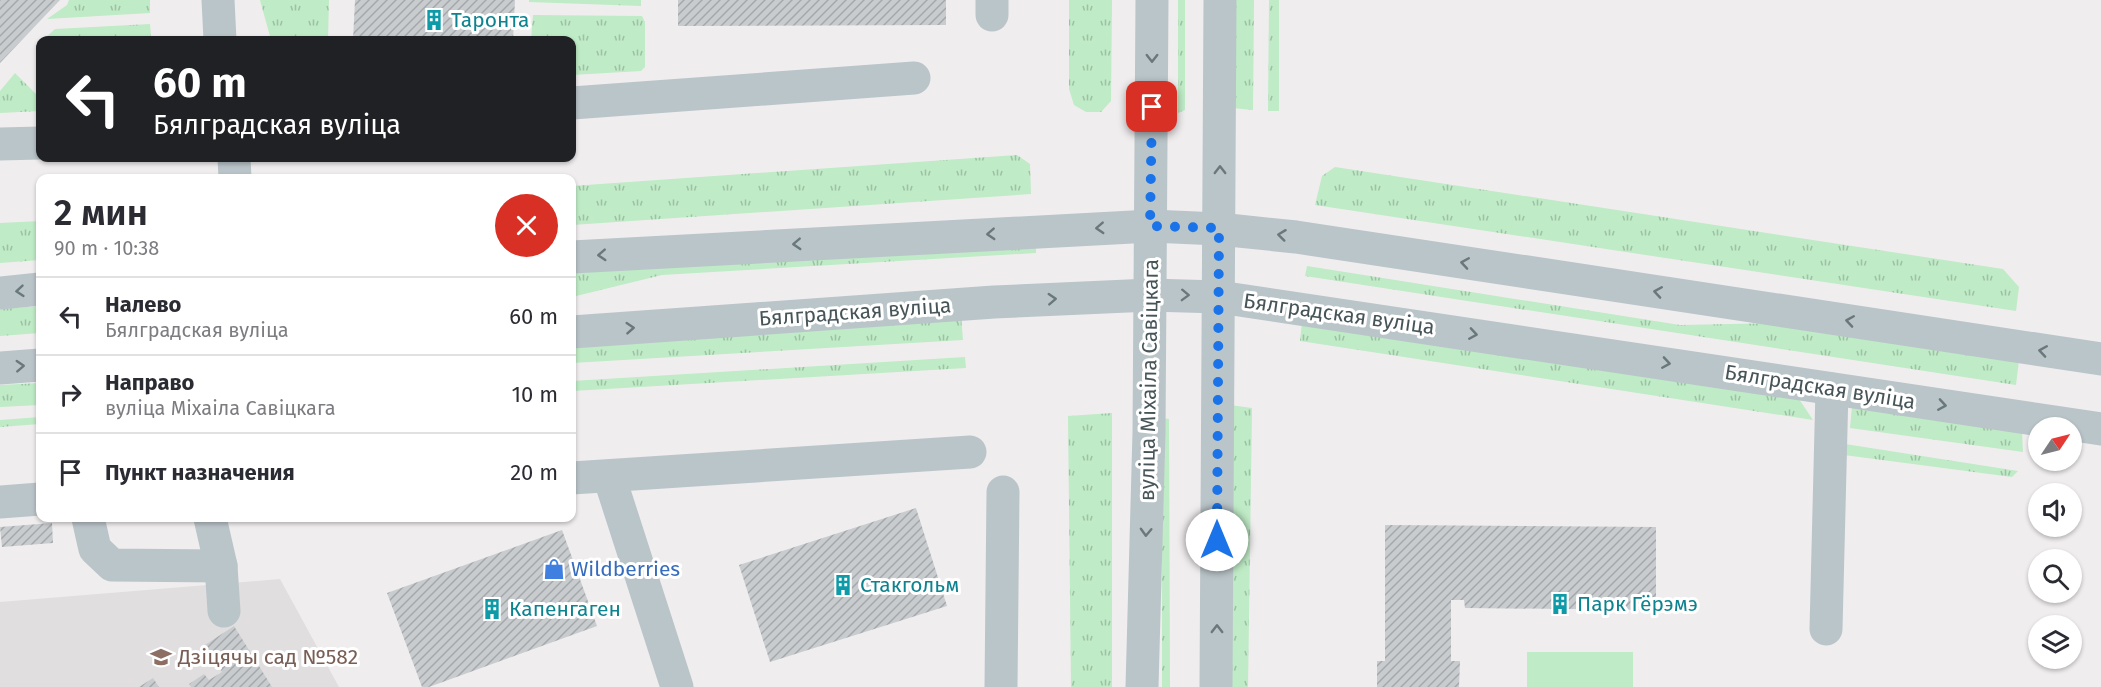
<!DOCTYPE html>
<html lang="ru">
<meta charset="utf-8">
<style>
:root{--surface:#fff;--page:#f7f7f7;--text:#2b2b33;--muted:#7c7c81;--line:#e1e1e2}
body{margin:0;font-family:"Fira Sans",sans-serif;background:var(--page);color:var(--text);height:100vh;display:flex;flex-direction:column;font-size:22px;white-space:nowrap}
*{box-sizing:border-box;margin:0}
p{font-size:20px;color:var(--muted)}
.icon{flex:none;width:33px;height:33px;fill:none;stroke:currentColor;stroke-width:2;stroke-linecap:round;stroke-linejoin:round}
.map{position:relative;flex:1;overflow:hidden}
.details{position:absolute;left:36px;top:174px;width:540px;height:348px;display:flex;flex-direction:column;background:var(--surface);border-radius:12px;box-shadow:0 2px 4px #0004}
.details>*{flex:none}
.top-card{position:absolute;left:36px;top:36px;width:540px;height:126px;border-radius:12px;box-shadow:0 2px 4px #0004;background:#202124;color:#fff;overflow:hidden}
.needle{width:39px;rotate:55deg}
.controls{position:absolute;left:2028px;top:417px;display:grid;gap:12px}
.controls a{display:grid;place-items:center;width:54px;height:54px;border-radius:50%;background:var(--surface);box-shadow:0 2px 4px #0004;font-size:30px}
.pin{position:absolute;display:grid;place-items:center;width:51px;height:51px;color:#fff;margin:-26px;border-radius:12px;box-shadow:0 3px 9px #0006}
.me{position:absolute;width:66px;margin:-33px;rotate:0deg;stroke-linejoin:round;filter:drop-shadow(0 0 4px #0008)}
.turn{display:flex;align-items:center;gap:21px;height:126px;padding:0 18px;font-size:27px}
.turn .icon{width:78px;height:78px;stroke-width:2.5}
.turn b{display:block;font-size:42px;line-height:51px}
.round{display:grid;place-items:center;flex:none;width:63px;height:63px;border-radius:32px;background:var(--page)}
.head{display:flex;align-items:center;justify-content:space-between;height:102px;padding:0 18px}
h1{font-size:36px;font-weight:600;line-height:45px}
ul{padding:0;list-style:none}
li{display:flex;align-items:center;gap:18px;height:78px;padding:0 18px;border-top:2px solid var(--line)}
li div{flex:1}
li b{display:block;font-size:22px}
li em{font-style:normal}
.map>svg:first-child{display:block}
</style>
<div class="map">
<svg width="2101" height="687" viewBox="0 0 2101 687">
<defs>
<pattern id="grass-tufts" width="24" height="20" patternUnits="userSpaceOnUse" patternTransform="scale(1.5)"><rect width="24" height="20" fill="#bfebc6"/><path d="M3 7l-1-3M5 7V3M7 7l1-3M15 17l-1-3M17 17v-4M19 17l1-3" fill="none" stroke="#9dc1a4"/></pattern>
<pattern id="building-hatch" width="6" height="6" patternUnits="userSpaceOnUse" patternTransform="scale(1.5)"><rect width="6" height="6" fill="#c8cccf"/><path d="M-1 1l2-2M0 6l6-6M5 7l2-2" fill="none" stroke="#a4a8ab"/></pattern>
</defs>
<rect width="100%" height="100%" fill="#f0edee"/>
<path fill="#e1dedf" d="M280 579 339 687H0V602Z"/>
<g fill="url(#grass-tufts)">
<path d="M69 0H150V13L47 19 67 5Z"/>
<path d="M260 0H329L328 40H271Z"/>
<path d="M529 0H641V6L529 2Z"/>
<path d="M1069 0H1112L1111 101 1101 112H1086L1074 105 1069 89Z"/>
<path d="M1178 0H1185V110L1178 113Z"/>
<path d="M1231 0H1254L1253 110 1232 108Z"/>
<path d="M1269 0H1279V111H1268Z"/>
<path d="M533 15 642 16 645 22V67L641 71 572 75V40H531Z"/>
<path d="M150 24 151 36 144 40H43L55 29Z"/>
<path d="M15 73 40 98V111L0 113V91Z"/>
<path d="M1017 155 1030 164 1031 194 572 225V186Z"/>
<path d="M1335 167 2003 269 2019 287 2016 311 1315 205 1322 176Z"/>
<path d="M40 221V260L0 263V223Z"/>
<path d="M1036 243V253L662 275 572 297V273Z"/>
<path d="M1307 266 1680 325 1781 323 2019 360 2016 385 1305 276Z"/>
<path d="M40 306V333L0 336V309Z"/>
<path d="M961 316 963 340 572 363V342Z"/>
<path d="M1302 322 1799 399 1813 420 1300 341Z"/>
<path d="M965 357 966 368 572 391V381Z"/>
<path d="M40 383V405L0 407V385Z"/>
<path d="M1230 405 1252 408 1248 687H1228Z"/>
<path d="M1852 406 2022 431 2023 452 1850 428Z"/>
<path d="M1112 413V687H1071L1068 416Z"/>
<path d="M40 417V424L0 427V420Z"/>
<path d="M1162 418 1169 419 1170 687H1162Z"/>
<path d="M1845 444 2018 471 2012 477 1844 455Z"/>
</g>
<rect fill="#bfebc6" x="1527" y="652" width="106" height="35"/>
<g fill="url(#building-hatch)">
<path d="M0 0H60L0 63Z"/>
<path d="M355 0H515L513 40H353Z"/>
<path d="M678 0H946V25L678 26Z"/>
<path d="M916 508 947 606 770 662 739 565Z"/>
<path d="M52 523 53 543 2 547 0 527Z"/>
<path d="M1385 525 1656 527V610L1465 608 1464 600H1451V661H1460L1459 687H1377V661H1385Z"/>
<path d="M562 530 597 626 429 687H422L387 593Z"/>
<path d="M234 626 272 687H191L189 684 204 674 209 680 222 672 205 645Z"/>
<path d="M153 678 159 687H139Z"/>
</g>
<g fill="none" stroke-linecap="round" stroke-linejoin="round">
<g stroke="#bac5c9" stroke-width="33">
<path d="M218 0 220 40"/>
<path d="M992 15V0"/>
<path d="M572 103 914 78"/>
<path d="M0 144 40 143"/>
<path d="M234 158 235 178"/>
<path d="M572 257 1151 226 1219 229 1296 237 2101 359"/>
<path d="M0 293 40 289"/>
<path d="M572 332 994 302 1150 295 1219 297 2101 429"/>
<path d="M0 368 40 365"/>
<path d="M609 476 677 687"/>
<path d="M572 478 970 452"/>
<path d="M0 502 40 499"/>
<path d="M88 518 95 549 112 565 221 566"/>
<path d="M210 518 221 566 224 611"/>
<path d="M1826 629 1832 389"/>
<path d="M1001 687 1003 492"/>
<path d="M1142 687 1149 432 1152 0"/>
<path d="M1216 687 1220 0"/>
</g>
</g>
<defs><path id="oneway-chevron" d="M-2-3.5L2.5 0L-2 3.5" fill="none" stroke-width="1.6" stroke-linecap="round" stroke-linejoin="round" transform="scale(1.5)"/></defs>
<g stroke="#6a777b">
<use href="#oneway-chevron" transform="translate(1152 58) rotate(90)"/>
<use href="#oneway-chevron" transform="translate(1220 170) rotate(-90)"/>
<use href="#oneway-chevron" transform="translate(1100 228) rotate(177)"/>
<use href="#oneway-chevron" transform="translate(991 234) rotate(177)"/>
<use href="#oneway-chevron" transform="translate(1282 235) rotate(-173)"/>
<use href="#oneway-chevron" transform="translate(797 244) rotate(177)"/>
<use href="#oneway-chevron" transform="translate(602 255) rotate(177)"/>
<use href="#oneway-chevron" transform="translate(1465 263) rotate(-171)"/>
<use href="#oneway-chevron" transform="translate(20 291) rotate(175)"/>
<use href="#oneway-chevron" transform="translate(1658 292) rotate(-171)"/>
<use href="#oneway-chevron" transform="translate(1185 295) rotate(2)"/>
<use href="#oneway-chevron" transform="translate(1052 299) rotate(-3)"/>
<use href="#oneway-chevron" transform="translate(1850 321) rotate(-171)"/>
<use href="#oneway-chevron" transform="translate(630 328) rotate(-4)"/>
<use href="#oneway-chevron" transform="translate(1473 334) rotate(9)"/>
<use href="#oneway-chevron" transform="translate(2043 351) rotate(-171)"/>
<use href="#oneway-chevron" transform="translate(1666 363) rotate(9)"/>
<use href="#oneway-chevron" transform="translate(20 366) rotate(-3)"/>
<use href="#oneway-chevron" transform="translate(1942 405) rotate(9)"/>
<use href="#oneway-chevron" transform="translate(1146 532) rotate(92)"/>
<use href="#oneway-chevron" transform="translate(1217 629) rotate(-90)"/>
</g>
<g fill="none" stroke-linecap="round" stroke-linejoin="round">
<path stroke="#1a73e8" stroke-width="10" stroke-dasharray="0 18" d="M1152 107 1150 226 1219 228 1217 540"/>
</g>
<defs>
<symbol id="building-bare" viewBox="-9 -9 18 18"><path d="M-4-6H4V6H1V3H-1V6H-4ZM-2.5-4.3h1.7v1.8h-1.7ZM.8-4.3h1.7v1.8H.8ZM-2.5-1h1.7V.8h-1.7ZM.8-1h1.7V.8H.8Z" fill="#0f9aa8" stroke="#fff" stroke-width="2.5" paint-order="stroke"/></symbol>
<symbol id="shop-bare" viewBox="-9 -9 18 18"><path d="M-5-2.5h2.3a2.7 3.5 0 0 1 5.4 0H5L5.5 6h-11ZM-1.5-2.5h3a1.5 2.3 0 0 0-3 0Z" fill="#3f7fe0" stroke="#fff" stroke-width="2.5" paint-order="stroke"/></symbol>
<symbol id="school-bare" viewBox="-9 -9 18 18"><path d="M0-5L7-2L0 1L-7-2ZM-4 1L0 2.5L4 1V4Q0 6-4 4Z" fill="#8d6e63" stroke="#fff" stroke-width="2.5" paint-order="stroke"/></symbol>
</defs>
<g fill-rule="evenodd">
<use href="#building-bare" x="419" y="5" width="30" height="30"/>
<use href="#shop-bare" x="539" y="554" width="30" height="30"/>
<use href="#building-bare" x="828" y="570" width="30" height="30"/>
<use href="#building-bare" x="1545" y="589" width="30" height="30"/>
<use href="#building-bare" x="477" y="594" width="30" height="30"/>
<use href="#school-bare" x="146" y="642" width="30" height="30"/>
</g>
<g text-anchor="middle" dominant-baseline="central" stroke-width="6" stroke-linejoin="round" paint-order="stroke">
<g font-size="21" fill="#0d838f" stroke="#fff" text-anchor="start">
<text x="451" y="20">Таронта</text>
<text x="860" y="585">Стакгольм</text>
<text x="1577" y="604">Парк Гёрэмэ</text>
<text x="509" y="609">Капенгаген</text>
</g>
<g font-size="21" fill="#475559" stroke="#fff">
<text transform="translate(855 312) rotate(-4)">Бялградская вуліца</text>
<text transform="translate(1339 314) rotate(8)">Бялградская вуліца</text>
<text transform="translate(1149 380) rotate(-89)">вуліца Міхаіла Савіцкага</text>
<text transform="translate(1820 387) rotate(9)">Бялградская вуліца</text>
</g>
<g font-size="21" fill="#366cbe" stroke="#fff" text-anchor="start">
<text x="571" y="569">Wildberries</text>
</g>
<g font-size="21" fill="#785e54" stroke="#fff" text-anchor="start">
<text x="178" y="657">Дзіцячы сад №582</text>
</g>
</g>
</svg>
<div class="controls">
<a><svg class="needle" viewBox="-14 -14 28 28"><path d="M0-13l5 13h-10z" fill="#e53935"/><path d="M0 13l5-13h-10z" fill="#7c7c81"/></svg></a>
<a><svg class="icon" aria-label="sound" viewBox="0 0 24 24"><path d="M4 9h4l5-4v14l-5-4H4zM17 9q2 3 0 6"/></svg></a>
<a><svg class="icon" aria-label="search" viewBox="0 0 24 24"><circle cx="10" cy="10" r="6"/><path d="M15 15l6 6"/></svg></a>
<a><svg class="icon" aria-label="layers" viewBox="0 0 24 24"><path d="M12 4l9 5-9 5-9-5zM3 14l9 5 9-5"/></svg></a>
</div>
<div class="pin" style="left:1152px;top:107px;background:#d93025"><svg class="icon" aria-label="arrive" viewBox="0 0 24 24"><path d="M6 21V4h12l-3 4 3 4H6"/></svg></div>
<svg class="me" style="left:1217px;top:540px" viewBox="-20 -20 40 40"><circle r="19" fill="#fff"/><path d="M0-13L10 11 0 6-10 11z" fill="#1a73e8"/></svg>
<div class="top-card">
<div class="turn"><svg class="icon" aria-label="left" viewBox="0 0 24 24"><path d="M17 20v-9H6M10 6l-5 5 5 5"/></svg><div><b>60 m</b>Бялградская вуліца</div></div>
</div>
<section class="details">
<div class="head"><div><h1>2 мин</h1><p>90 m · 10:38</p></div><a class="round" style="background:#d93025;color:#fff"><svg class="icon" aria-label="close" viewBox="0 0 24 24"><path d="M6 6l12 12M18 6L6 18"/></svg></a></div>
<ul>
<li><svg class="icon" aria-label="left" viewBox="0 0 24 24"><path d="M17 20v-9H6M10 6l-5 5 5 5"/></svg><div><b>Налево</b><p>Бялградская вуліца</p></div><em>60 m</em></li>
<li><svg class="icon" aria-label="right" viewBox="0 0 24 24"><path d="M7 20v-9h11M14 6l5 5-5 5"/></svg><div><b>Направо</b><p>вуліца Міхаіла Савіцкага</p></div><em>10 m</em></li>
<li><svg class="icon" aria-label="arrive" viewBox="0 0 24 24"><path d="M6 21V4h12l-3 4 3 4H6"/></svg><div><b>Пункт назначения</b></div><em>20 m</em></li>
</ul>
</section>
</div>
